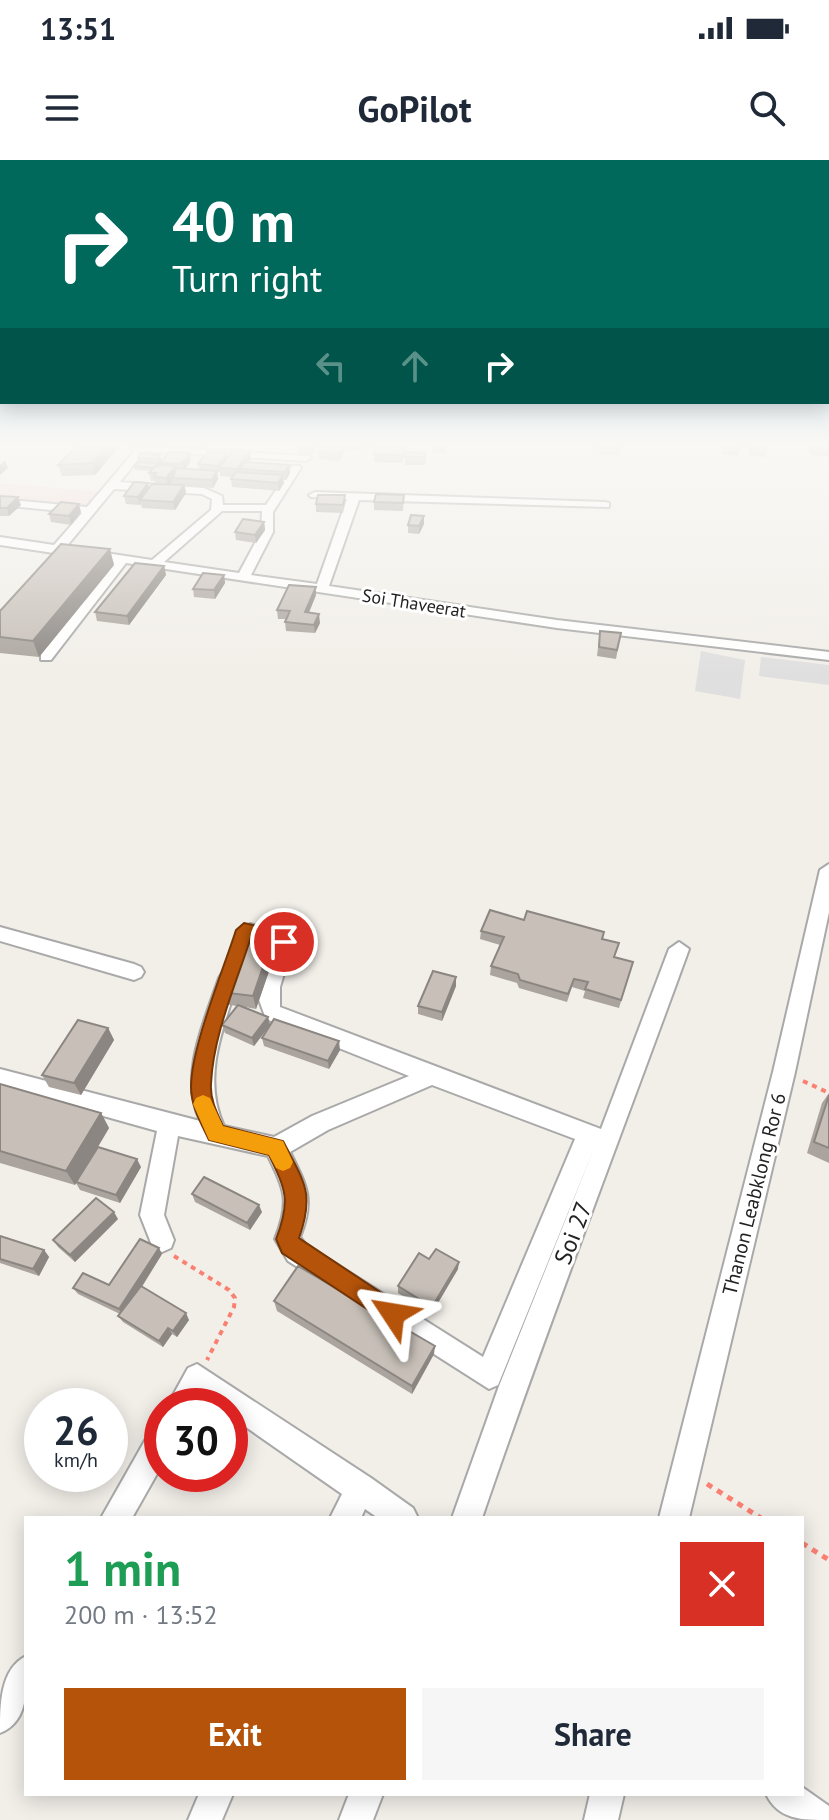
<!DOCTYPE html>
<meta charset="utf-8">
<style>
:root{--surface:#fff;--page:#f6f6f7;--text:#1f2937;--muted:#747a83;--accent:#b45309}
body{margin:0;font-family:"PT Sans",sans-serif;background:var(--page);color:var(--text);height:100vh;display:flex;flex-direction:column;font-size:30px;white-space:nowrap}
*{box-sizing:border-box;margin:0}
p{font-size:26px;color:var(--muted)}
.icon{flex:none;width:44px;height:44px;fill:none;stroke:currentColor;stroke-width:2;stroke-linecap:round;stroke-linejoin:round}
.map{position:relative;flex:1;overflow:hidden}
.side{position:absolute;left:24px;top:1356px;width:780px;height:280px;display:flex;flex-direction:column;background:var(--surface);border-radius:0px;box-shadow:0 4px 20px #0003}
.side>*{flex:none}
.top-card{position:absolute;left:0px;top:0px;width:830px;height:244px;box-shadow:0 4px 20px #0003;background:#00695c;color:#fff;overflow:hidden}
.speed{position:absolute;left:24px;top:1228px;display:flex;gap:16px;font-size:40px;font-weight:700;text-align:center}
.speed>*{display:grid;place-content:center;width:104px;height:104px;border-radius:50%;background:var(--surface);box-shadow:0 4px 20px #0003;line-height:1}
.speed small{font-size:20px;font-weight:400}
.speed .limit{border:12px solid #d22;background:#fff;color:#111}
.pin{position:absolute;display:grid;place-items:center;width:68px;height:68px;color:#fff;margin:-34px;border:4px solid #fff;border-radius:50%;box-shadow:0 2px 8px #0007}
.me{position:absolute;width:88px;margin:-44px;rotate:303deg;stroke-linejoin:round;filter:drop-shadow(0 0 6px #0008)}
.turn{display:flex;align-items:center;gap:28px;height:168px;padding:0 40px;font-size:36px}
.turn .icon{width:104px;height:104px;stroke-width:2.5}
.turn b{display:block;font-size:56px;line-height:68px}
.lanes{display:flex;align-items:center;height:76px;padding:0 40px;background:#0003;justify-content:center;gap:40px;direction:ltr}
.lanes .off{opacity:.35}
.round{display:grid;place-items:center;flex:none;width:84px;height:84px;border-radius:0px;background:var(--page)}
.overview{display:flex;align-items:center;justify-content:space-between;height:136px;padding:0 40px}
h1{font-size:48px;font-weight:600;line-height:60px;color:#1e9e55}
.button{display:flex;gap:16px;margin-top:auto;padding:16px 40px}
.button a{flex:1;height:92px;border-radius:0px;background:var(--accent);color:#fff;font-size:32px;font-weight:600;line-height:92px;text-align:center}
.button a+a{background:var(--page);color:var(--text)}
.status{display:flex;justify-content:space-between;align-items:center;height:56px;padding:0 40px;background:var(--surface);direction:ltr}
.status svg{height:22px;fill:currentColor}
header{display:flex;justify-content:space-between;align-items:center;height:104px;padding:0 40px;background:var(--surface);font-size:36px;font-weight:600}
.map>svg:first-child{display:block}
</style>
<div class="status"><b>13:51</b><svg viewBox="0 0 49 12"><path d="M0 12V9h3v3zM5 12V6h3v6zM10 12V3h3v9zM15 12V0h3v12zM26 1h20v11H26zM47 4h2v5h-2z"/></svg></div>
<header><svg class="icon" aria-label="menu" viewBox="0 0 24 24"><path d="M4 6h16M4 12h16M4 18h16"/></svg>GoPilot<svg class="icon" aria-label="search" viewBox="0 0 24 24"><circle cx="10" cy="10" r="6"/><path d="M15 15l6 6"/></svg></header>
<div class="map">
<svg width="829" height="1660" viewBox="0 0 829 1660">
<rect width="100%" height="100%" fill="#f2efe9"/>
<g fill="#e0dfdf">
<path d="M701 491 745 500 740 539 695 531Z"/>
<path d="M761 497 829 505V525L759 516Z"/>
</g>
<path fill="#f2dad9" d="M0 323 100 332 84 348 0 341Z"/>
<g fill="none" stroke-linecap="round" stroke-linejoin="round">
<defs>
<g id="minor">
<path d="M139 286 310 296 311 298 306 301 145 291 120 322 204 328 222 336 223 345H266L292 306H300L301 308 273 352V372L251 415 317 424 347 339 311 337 309 335 315 332 605 342 609 343V347L359 340 329 426 557 460 829 492V500L557 468 126 403 51 500H41V494L114 402 0 385V377L54 385 82 353 0 345V339L87 347ZM114 329 202 334 212 339 211 350 152 400 66 387ZM222 351H262L261 372 239 413 164 402Z"/>
<path d="M829 704V752L795 912 689 1358H659L773 912 820 710Z"/>
<path d="M250 764 291 775 294 780 280 827V847L601 969 669 789 679 782 689 789C620 979 547 1167 482 1358H452L499 1226 595 986 498 1225 489 1229 288 1101 275 1079C290 1042 285 1031 268 996L178 976 164 1055 174 1080 171 1088 162 1092 153 1088 140 1055 157 971 0 927V909L200 961C179 915 204 862 219 818L222 813H236L239 818C224 866 201 917 224 966L274 977 312 956 409 916 266 859 258 837 273 784 243 776 241 771ZM432 925 575 979 483 1197 306 1085 300 1077C315 1040 307 1026 290 992L328 970Z"/>
<path d="M0 767 134 804 141 807 144 812 141 817 134 820 0 781Z"/>
<path d="M197 1204 371 1318 413 1348 418 1358H378L365 1349 361 1358H330L342 1334 230 1256V1246H216L201 1236 196 1246H167L188 1208Z"/>
<path d="M162 1264V1305L132 1358H101L152 1268Z"/>
<path d="M26 1496C26 1524 31 1561 0 1573 0 1545 0 1509 26 1496Z"/>
<path d="M802 1627 829 1646V1660C802 1660 778 1660 766 1634H802Z"/>
<path d="M199 1634H233L222 1660H188Z"/>
<path d="M349 1634H383L373 1660H339Z"/>
<path d="M590 1634H624L618 1660H584Z"/>
</g>
</defs>
<use href="#minor" stroke="#a9a9a9" stroke-width="4"/>
<g stroke="#fa8072" stroke-width="4" stroke-dasharray="5 5" stroke-linecap="butt">
<path d="M803 921 829 933"/>
<path d="M174 1096 229 1130 235 1138 234 1147 207 1200"/>
</g>
<g stroke="#fa8072" stroke-width="5" stroke-dasharray="6 6" stroke-linecap="butt">
<path d="M707 1324 761 1358"/>
<path d="M802 1383 829 1400"/>
</g>
<use href="#minor" fill="#fff" fill-rule="evenodd"/>
</g>
<g fill="#aba49e">
<path d="M161 286H180L178 288 161 287Z"/>
<path d="M298 286 314 291 313 295 298 293Z"/>
<path d="M311 286H310H363L361 290 346 289 339 301 319 299 318 292 322 287Z"/>
<path d="M374 286H405V294L402 303 374 302V294L376 288H374Z"/>
<path d="M433 286H446L445 293H433Z"/>
<path d="M598 286H620L619 295 600 294Z"/>
<path d="M723 286H740L738 296 722 294Z"/>
<path d="M749 286H767L765 297 749 295Z"/>
<path d="M808 286H829V296L811 295Z"/>
<path d="M117 289 95 315 62 316 58 305Z"/>
<path d="M250 291 251 299 249 302 289 305 290 313 286 320H283L284 323 279 331 232 327 231 319 233 317 220 316V312L217 313 218 319 213 328 185 326 186 333 175 350 142 348 141 344 140 345 126 344 124 336 149 328 155 324V321H151L149 313 151 311 135 310 134 306 138 302V298L141 293 162 301 190 293 191 301 185 309 199 310 198 304Z"/>
<path d="M426 293 425 305H405V297Z"/>
<path d="M345 335V344L343 353 316 352V344Z"/>
<path d="M404 335 403 351 374 350V342Z"/>
<path d="M0 336 21 345 9 356H0Z"/>
<path d="M81 352 71 365 51 362 49 354Z"/>
<path d="M424 356V364L419 374 408 373V365Z"/>
<path d="M264 362 265 370 256 383 236 380 235 372Z"/>
<path d="M114 405 39 497 0 493V451Z"/>
<path d="M164 406 166 415 129 465 97 461 95 452Z"/>
<path d="M224 415 225 423 215 439 194 437 193 429Z"/>
<path d="M316 435 309 453 320 463 315 473 286 471 285 462 286 459H278L277 450Z"/>
<path d="M600 471 621 473 616 499 597 496Z"/>
<path d="M524 760 604 772 603 779 614 797 633 802 619 848 583 838 585 831 572 827 567 842 519 828 517 823 490 815 491 806 500 785 480 779 481 771Z"/>
<path d="M275 772 278 785 256 849 245 847 268 857 270 865 254 886 225 873 222 865 237 846 223 844 220 832Z"/>
<path d="M456 826 442 861 418 854V846Z"/>
<path d="M108 868 114 880 81 935 49 927 42 915Z"/>
<path d="M262 878 340 890 329 909 264 886Z"/>
<path d="M0 924 101 953 109 968 91 999 141 1007 120 1043 80 1030 76 1023 75 1025 0 1003Z"/>
<path d="M829 933V1003L807 993 822 943Z"/>
<path d="M192 1034 262 1052 250 1070 195 1042Z"/>
<path d="M118 1059 75 1102 58 1087 53 1080Z"/>
<path d="M0 1076 44 1090 49 1097 39 1116 0 1103Z"/>
<path d="M162 1094 142 1127 189 1160 177 1177 172 1174 163 1187 123 1162 118 1156 120 1154 78 1134 73 1128 109 1125Z"/>
<path d="M458 1109 432 1153 398 1133V1126Z"/>
<path d="M274 1141 434 1194 412 1234 277 1151Z"/>
</g>
<g fill="#8b8681">
<path d="M108 286H116L117 289 95 315 92 303Z"/>
<path d="M343 286H345L346 289 339 301V293Z"/>
<path d="M250 291 251 299 243 310 240 309 241 313 238 317 237 309Z"/>
<path d="M190 293 191 301 183 312 181 304Z"/>
<path d="M227 293 228 300 219 308V313L218 306Z"/>
<path d="M160 295 162 302 154 312V308L157 303V299Z"/>
<path d="M5 300 8 308 0 315V305Z"/>
<path d="M289 305 290 313 286 320 285 312Z"/>
<path d="M175 306 177 314 168 326 166 318Z"/>
<path d="M217 311 218 319 213 328 212 320Z"/>
<path d="M283 315 284 323 279 331 278 323Z"/>
<path d="M148 323 150 331 140 340V345L138 337Z"/>
<path d="M184 325 186 333 175 350 173 342Z"/>
<path d="M18 337 21 345 9 356 7 348Z"/>
<path d="M79 344 81 352 71 365 69 356Z"/>
<path d="M424 356V364L419 374V366Z"/>
<path d="M264 362 265 370 256 383 255 375Z"/>
<path d="M110 389 114 405 39 497 33 481Z"/>
<path d="M164 406 166 415 129 465 127 456Z"/>
<path d="M224 415 225 423 215 439 214 430Z"/>
<path d="M316 427V435L305 461V452Z"/>
<path d="M319 454 320 463 315 473 314 465Z"/>
<path d="M275 772 278 785 256 849 253 836Z"/>
<path d="M456 817V826L442 861V852Z"/>
<path d="M268 857 270 865 254 886 252 878Z"/>
<path d="M108 868 114 880 81 935 74 923Z"/>
<path d="M339 881 340 890 329 909 328 901Z"/>
<path d="M101 953 109 968 75 1025 66 1011Z"/>
<path d="M137 999 141 1007 120 1043 116 1035Z"/>
<path d="M259 1045 262 1052 250 1070 247 1063Z"/>
<path d="M114 1052 118 1059 75 1102 70 1095Z"/>
<path d="M159 1088 162 1094 123 1156 119 1149Z"/>
<path d="M44 1090 49 1097 39 1116 33 1109Z"/>
<path d="M459 1102 458 1109 432 1153V1147Z"/>
<path d="M186 1153 189 1160 177 1177 173 1171Z"/>
<path d="M168 1168 172 1174 163 1187 159 1181Z"/>
<path d="M435 1186 434 1194 412 1234V1226Z"/>
</g>
<g fill="#c7bfb8" stroke="#8b8681" stroke-width="2">
<path d="M77 286H108L92 303 58 305Z"/>
<path d="M298 286 314 287 313 291 298 289Z"/>
<path d="M323 286H343L339 293 318 292Z"/>
<path d="M377 286H405L402 295 374 294Z"/>
<path d="M724 286H740V288L724 287Z"/>
<path d="M751 286H767V289L751 288Z"/>
<path d="M813 286H829V288H814Z"/>
<path d="M233 290 250 291 237 309 219 308Z"/>
<path d="M208 291 227 293 218 306 198 304Z"/>
<path d="M169 292 190 293 181 304 160 303Z"/>
<path d="M406 292 426 293 425 297H405Z"/>
<path d="M141 293 160 295 157 299 138 298Z"/>
<path d="M138 302 157 303 154 308 134 306Z"/>
<path d="M245 302 289 305 285 312 240 309Z"/>
<path d="M162 305 175 306 166 318 154 317 156 313H149L154 307Z"/>
<path d="M176 308 217 311 212 320 173 318Z"/>
<path d="M236 312 283 315 278 323 231 319Z"/>
<path d="M134 322 148 323 138 337 124 336Z"/>
<path d="M152 324 184 325 173 342 140 340Z"/>
<path d="M376 334 404 335 403 343 374 342Z"/>
<path d="M318 335H345L343 345 316 344Z"/>
<path d="M0 336 18 337 7 348H0Z"/>
<path d="M61 342 79 344 69 356 49 354Z"/>
<path d="M411 355 424 356 419 366 408 365Z"/>
<path d="M243 359 264 362 255 375 235 372Z"/>
<path d="M61 384 110 389 33 481 0 477V451Z"/>
<path d="M135 403 164 406 127 456 95 452Z"/>
<path d="M203 413 224 415 214 430 193 429Z"/>
<path d="M289 425 316 427 305 452 319 454 314 465 285 462 290 451 277 450Z"/>
<path d="M600 471 621 473 617 490 599 487Z"/>
<path d="M490 750 524 760 527 751 604 772 602 779 619 783 614 797 633 802 621 840 585 829 588 822 574 819 568 834 520 820 518 814 491 806 504 777 481 771Z"/>
<path d="M244 768 275 772 253 836 220 832Z"/>
<path d="M433 811 456 817 442 852 418 846Z"/>
<path d="M238 845 268 857 252 878 222 865Z"/>
<path d="M274 859 339 881 328 901 262 878Z"/>
<path d="M78 860 108 868 74 923 42 915Z"/>
<path d="M0 924 101 953 66 1011 0 991Z"/>
<path d="M829 935V988L814 982Z"/>
<path d="M98 987 137 999 116 1035 76 1022Z"/>
<path d="M204 1017 259 1045 247 1063 192 1034Z"/>
<path d="M96 1038 114 1052 70 1095 53 1080Z"/>
<path d="M0 1076 44 1090 33 1109 0 1099Z"/>
<path d="M140 1079 159 1088 119 1149 73 1128 83 1113 109 1125Z"/>
<path d="M436 1089 459 1102 432 1147 398 1126 419 1093 429 1099Z"/>
<path d="M298 1106 435 1186 412 1226 274 1141Z"/>
<path d="M141 1126 186 1153 173 1171 168 1168 159 1181 118 1156Z"/>
</g>
<linearGradient id="sky" x2="0" y2="1"><stop stop-color="#8fc0e4"/><stop offset="0.55" stop-color="#f9f8f5"/><stop offset="1" stop-color="#f9f8f5" stop-opacity="0"/></linearGradient>
<rect width="829" height="518" fill="url(#sky)"/>
<path fill="#b45309" stroke="#753606" stroke-width="2" d="M244 763 283 772 293 782 284 788 272 782 251 777C236 824 213 875 211 924 210 940 217 953 223 966L283 981C304 1022 315 1033 299 1078L401 1146 405 1154 401 1162 393 1166 282 1093 276 1079C291 1041 286 1030 269 995L209 980C201 963 191 946 191 927 191 887 223 811 236 770Z"/>
<path fill="#f59e0b" d="M203 935 210 938 223 966 283 981 293 1002 290 1008 283 1011 276 1008 269 995 209 980 193 944 196 938Z"/>
<g text-anchor="middle" dominant-baseline="central" stroke-width="6" stroke-linejoin="round" paint-order="stroke">
<g font-size="18" fill="#222" stroke="#fff">
<text transform="translate(414 443) rotate(9)">Soi Thaveerat</text>
</g>
<g font-size="20" fill="#222" stroke="#fff">
<text transform="translate(754 1034) rotate(-76)">Thanon Leabklong Ror 6</text>
</g>
<g font-size="24" fill="#222" stroke="#fff">
<text transform="translate(573 1073) rotate(-69)">Soi 27</text>
</g>
</g>
</svg>
<div class="speed"><div>26<small>km/h</small></div><div class="limit">30</div></div>
<div class="pin" style="left:284px;top:782px;background:#d93025"><svg class="icon" aria-label="arrive" viewBox="0 0 24 24"><path d="M6 21V4h12l-3 4 3 4H6"/></svg></div>
<svg class="me" style="left:393px;top:1154px" viewBox="-20 -20 40 40"><path d="M0-17L14 15 0 8-14 15z" fill="#b45309" stroke="#fff" stroke-width="4"/></svg>
<div class="top-card">
<div class="turn"><svg class="icon" aria-label="right" viewBox="0 0 24 24"><path d="M7 20v-9h11M14 6l5 5-5 5"/></svg><div><b>40 m</b>Turn right</div></div>
<div class="lanes"><svg class="icon off" aria-label="left" viewBox="0 0 24 24"><path d="M17 20v-9H6M10 6l-5 5 5 5"/></svg><svg class="icon off" aria-label="ahead" viewBox="0 0 24 24"><path d="M12 20V5M6 11l6-6 6 6"/></svg><svg class="icon" aria-label="right" viewBox="0 0 24 24"><path d="M7 20v-9h11M14 6l5 5-5 5"/></svg></div>
</div>
<section class="side">
<div class="overview"><div><h1>1 min</h1><p>200 m · 13:52</p></div><a class="round" style="background:#d93025;color:#fff"><svg class="icon" aria-label="close" viewBox="0 0 24 24"><path d="M6 6l12 12M18 6L6 18"/></svg></a></div>
<div class="button"><a>Exit</a><a>Share</a></div>
</section>
</div>
